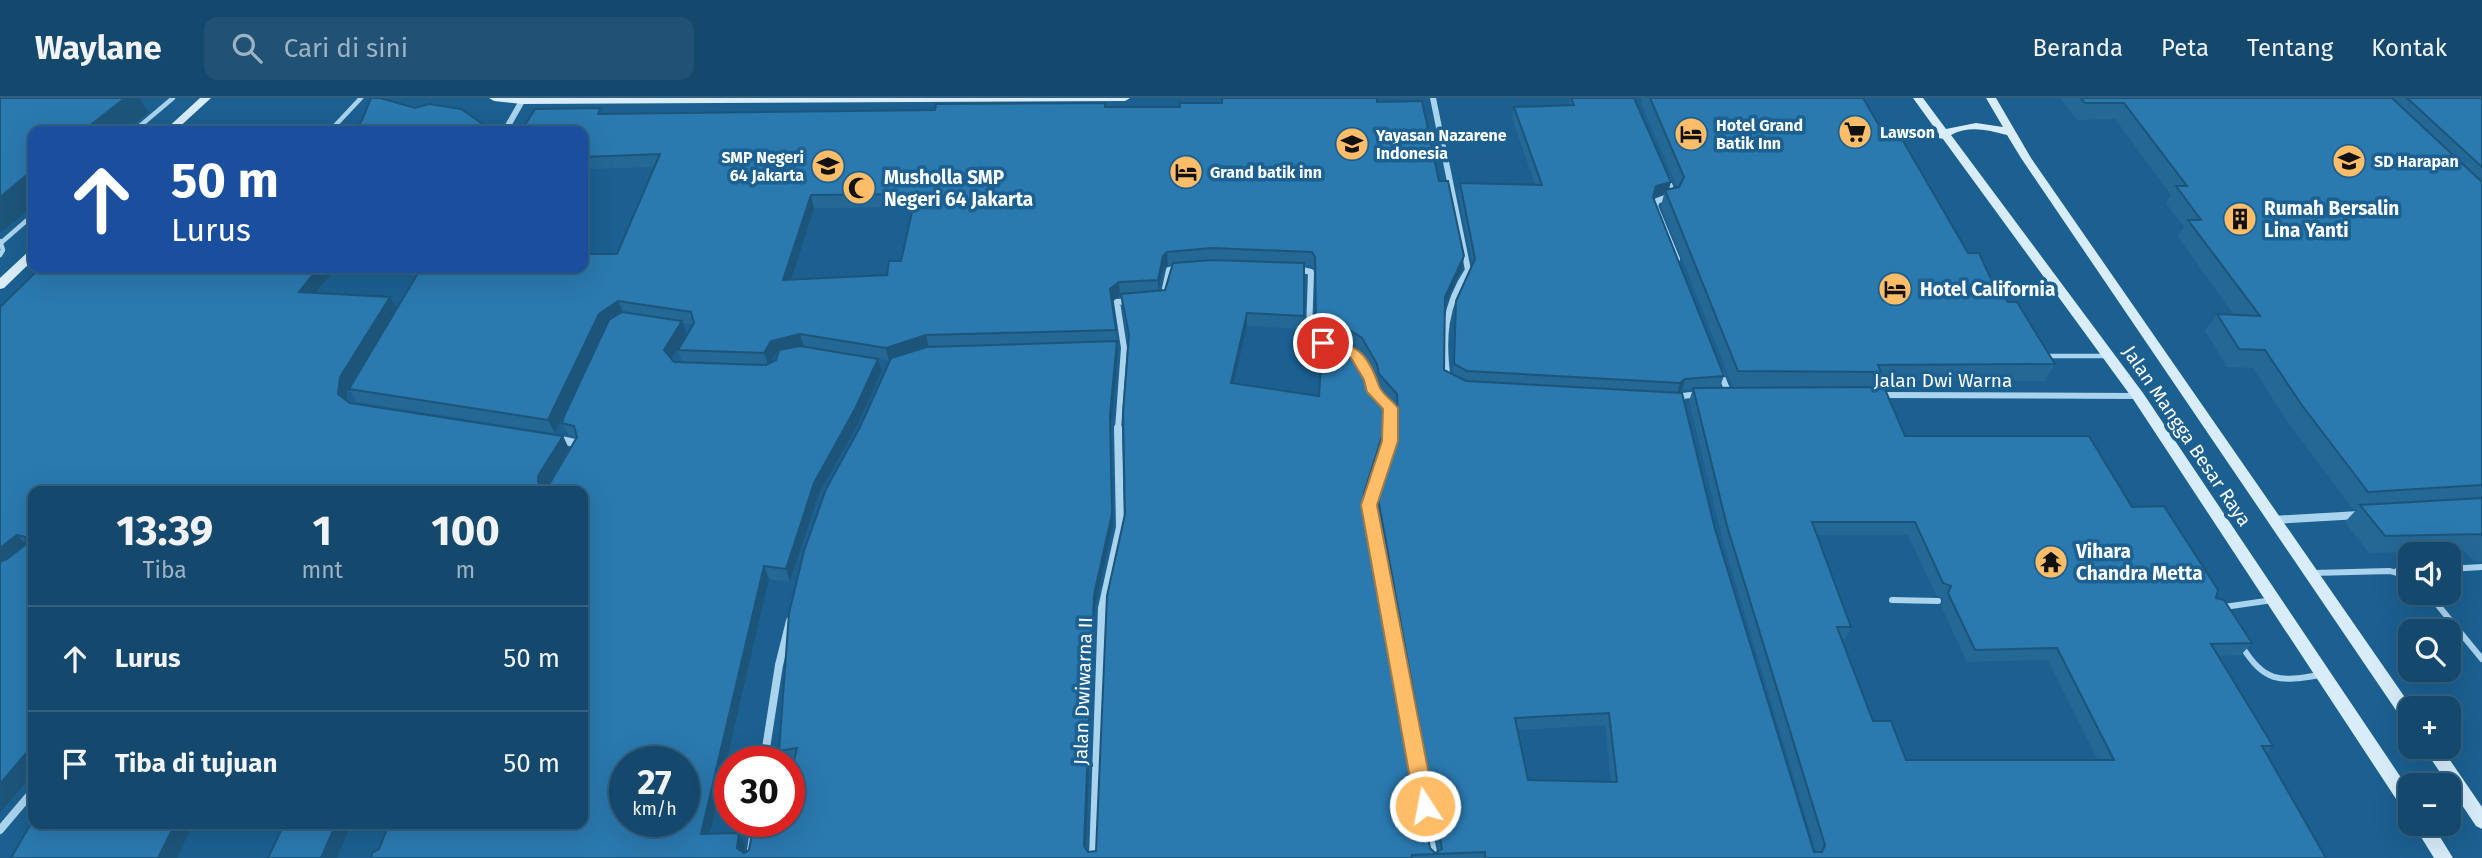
<!DOCTYPE html>
<html lang="id">
<meta charset="utf-8">
<style>
:root{--surface:#14486d;--page:#215275;--text:#f1f3f6;--muted:#9db2c2;--line:#336080}
body{margin:0;font-family:"Fira Sans",sans-serif;background:var(--page);color:var(--text);height:100vh;display:flex;flex-direction:column;font-size:26px;white-space:nowrap}
*{box-sizing:border-box;margin:0}
p{font-size:23px;color:var(--muted)}
.icon{flex:none;width:38px;height:38px;fill:none;stroke:currentColor;stroke-width:2;stroke-linecap:round;stroke-linejoin:round}
.map{position:relative;flex:1;overflow:hidden}
.sheet{position:absolute;left:28px;top:388px;width:560px;height:343px;display:flex;flex-direction:column;background:var(--surface);border-radius:14px;box-shadow:0 7px 28px #0002,0 0 0 2px var(--line)}
.sheet>*{flex:none}
.hud{position:absolute;left:28px;top:28px;width:560px;height:147px;border-radius:14px;box-shadow:0 7px 28px #0002,0 0 0 2px var(--line);background:#1a4fa0;color:#fff;overflow:hidden}
.fabs{position:absolute;left:2398px;top:444px;display:grid;gap:14px}
.fabs a{display:grid;place-items:center;width:63px;height:63px;border-radius:14px;background:var(--surface);box-shadow:0 7px 28px #0002,0 0 0 2px var(--line);font-size:35px}
.speed{position:absolute;left:609px;top:648px;display:flex;gap:14px;font-size:35px;font-weight:700;text-align:center}
.speed>*{display:grid;place-content:center;width:91px;height:91px;border-radius:50%;background:var(--surface);box-shadow:0 7px 28px #0002,0 0 0 2px var(--line);line-height:1}
.speed small{font-size:18px;font-weight:400}
.speed .limit{border:10px solid #d22;background:#fff;color:#111}
.pin{position:absolute;display:grid;place-items:center;width:60px;height:60px;color:#fff;margin:-30px;border:4px solid #fff;border-radius:50%;box-shadow:0 2px 7px #0007}
.me{position:absolute;width:77px;margin:-38px;rotate:349deg;stroke-linejoin:round;filter:drop-shadow(0 0 5px #0008)}
.turn{display:flex;align-items:center;gap:24px;height:147px;padding:0 28px;font-size:32px}
.turn .icon{width:91px;height:91px;stroke-width:2.5}
.turn b{display:block;font-size:49px;line-height:60px}
.eta{display:flex;justify-content:space-evenly;align-items:center;height:119px;text-align:center}
.eta b{font-size:42px;font-weight:700;line-height:49px}
ul{padding:0;list-style:none}
li{display:flex;align-items:center;gap:21px;height:105px;padding:0 28px;border-top:2px solid var(--line)}
li div{flex:1}
li b{display:block;font-size:26px}
li em{font-style:normal}
header{display:flex;align-items:center;gap:42px;box-sizing:border-box;height:98px;padding:0 35px;background:var(--surface);border-bottom:2px solid var(--line)}
header strong{font-size:33px}
nav{display:flex;gap:38px;margin-inline-start:auto;font-size:24px}
.search{width:490px;height:63px;background:var(--page);display:flex;align-items:center;gap:18px;box-sizing:border-box;padding:0 24px;border-radius:14px;color:var(--muted);font-size:26px}
.map>svg:first-child{display:block}
</style>
<header>
<strong>Waylane</strong>
<div class="search"><svg class="icon" aria-label="search" viewBox="0 0 24 24"><circle cx="10" cy="10" r="6"/><path d="M15 15l6 6"/></svg>Cari di sini</div>
<nav><a>Beranda</a><a>Peta</a><a>Tentang</a><a>Kontak</a></nav>
</header>
<div class="map">
<svg width="2482" height="760" viewBox="0 0 2482 760">
<rect width="100%" height="100%" fill="#1b6091"/>
<g fill="none" stroke-linecap="round" stroke-linejoin="round">
<g stroke="#aad3ee" stroke-width="4.5">
<path d="M134 33 173 0"/>
<path d="M330 33 361 0"/>
<path d="M0 143 3 152 0 157"/>
<path d="M2 144 33 117"/>
<path d="M1996 193 2059 192"/>
<path d="M2045 258H2108"/>
</g>
<g stroke="#aad3ee" stroke-width="6">
<path d="M2448 471 2482 469"/>
<path d="M2397 473 2410 472"/>
<path d="M2313 475 2390 473 2410 479"/>
<path d="M2428 495 2482 561"/>
<path d="M1892 502 1938 503"/>
<path d="M2224 509 2273 502"/>
<path d="M2241 547C2265 585 2278 584 2320 577"/>
</g>
<g stroke="#aad3ee" stroke-width="6">
<path d="M1433 0 1468 172C1444 208 1442 241 1448 283"/>
<path d="M505 33 522 3"/>
<path d="M1667 80 1673 97 1657 103 1655 108 1677 161"/>
<path d="M1294 170 1311 174 1309 234 1313 241 1330 247"/>
<path d="M1163 200 1169 172 1178 170"/>
<path d="M1364 269 1372 291 1390 310V331"/>
<path d="M1720 274 1729 296"/>
<path d="M1880 297 2138 298"/>
<path d="M1681 306 1682 298 1700 296"/>
<path d="M1118 331 1124 250 1117 204 1131 203"/>
</g>
<g stroke="#aad3ee" stroke-width="8">
<path d="M1390 330V343L1369 407 1434 760"/>
<path d="M556 341 575 345 576 351"/>
<path d="M2273 422 2359 417"/>
<path d="M764 663 779 567 790 523"/>
<path d="M0 732 33 693"/>
<path d="M750 760 755 723"/>
<path d="M1093 760 1102 510 1120 429 1118 330"/>
</g>
<g fill="#d8ecfa" fill-rule="evenodd">
<path d="M200 0H211L175 33H164Z"/>
<path d="M489 0H1130L1125 3 522 6 494 3Z"/>
<path d="M1913 0H1923L1946 31 1976 25 2003 29 1986 0H1996L2031 60 2413 611H2410V626L2404 624 2021 60 2007 37C1988 32 1969 27 1951 37L2143 295 2410 693V716L2404 713 2133 301 1943 41 1939 40V36Z"/>
<path d="M33 152V162L4 190 0 191V180L29 153Z"/>
<path d="M2423 649H2441L2482 709V731L2476 728Z"/>
<path d="M2413 726H2432L2453 760H2434Z"/>
</g>
</g>
<g fill="#246896" fill-rule="evenodd">
<path d="M1570 0H1634L1669 91 1677 89 1641 5 1642 0H1863L1880 29 1968 155 1990 179 2055 266 2045 283H1877L1874 289 1905 338 2132 409 2216 500 2252 545 2241 557 2219 558 2273 648 2266 655 2326 760H371L379 751 583 394H33V676L0 715V209L40 170H336L316 195 397 211 617 156 654 69 588 71 583 80V33L604 16 1105 9H1180L1377 4 1439 83 1464 158 1462 171 1445 208 1444 272 1453 276 1454 214 1456 203 1473 167 1458 96 1460 85 1535 86 1512 20 1514 9 1569 7ZM1664 96 1661 108 1733 289 1774 290H1710L1720 289 1724 278 1653 99ZM913 109 901 163 887 177 791 182 814 110ZM1173 166 1165 192H1159L1163 171 1168 167ZM1304 167H1311L1315 172V234H1323L1319 298 1234 286 1247 228 1303 231ZM1120 197H1121L1122 209 1128 242 1125 416 1096 753 1088 754 1087 752 1095 510 1113 428 1111 330 1118 256 1112 203ZM682 225 693 226 678 252 682 264H674L672 261 687 236ZM606 228 562 325 569 337 577 340 549 385 569 351 563 338 350 305 347 303 349 291 357 304 555 335ZM1354 248 1361 253 1376 279 1377 288 1396 309V337L1377 395 1376 407 1438 753 1435 755 1430 750 1365 401 1383 342 1385 329 1369 281ZM776 255H778L776 262 771 264ZM879 261 890 263 860 329 779 653 784 663H794L776 734 744 755 745 747 710 736 769 481 790 484 818 398 859 324 882 273ZM1693 291 1689 303 1722 440 1816 754H1814L1715 431 1679 294 1682 292ZM1817 437H1908L1936 497 1943 501 1941 508 1967 564 2048 562 2098 662H1906L1873 623 1842 541H1845L1851 529ZM1605 627 1611 684 1528 682 1518 632Z"/>
<path d="M2060 0H2482V464H2474L2464 453 2369 455 2345 424 2357 411H2353L2287 323 2253 270 2227 269 2205 233 2217 216 2234 217 2178 139 2184 129 2166 105 2171 97 2115 21 2077 22Z"/>
</g>
<g fill="#1d557a">
<path d="M125 0H139L149 14 125 33H83Z"/>
<path d="M583 58 588 71 583 80Z"/>
<path d="M33 72V108L0 135V99Z"/>
<path d="M1671 84 1668 95 1665 92 1664 96 1653 99 1656 88Z"/>
<path d="M811 97 814 110 787 195 783 182Z"/>
<path d="M1167 154 1168 167 1163 171 1158 195V182L1163 158Z"/>
<path d="M1464 158 1462 171 1443 212 1445 199Z"/>
<path d="M318 170H336L307 206 299 194Z"/>
<path d="M1119 184 1120 197 1112 203 1110 191Z"/>
<path d="M390 199 397 211 348 292 346 309 338 296 340 279Z"/>
<path d="M618 203 624 216 605 229 555 335 548 322 599 216Z"/>
<path d="M1247 215V228L1231 298V285Z"/>
<path d="M682 223 687 236 669 265 664 252Z"/>
<path d="M800 236 804 249 776 255 769 268 764 255 771 243Z"/>
<path d="M926 237 929 250 889 263 886 250Z"/>
<path d="M1117 243 1118 256 1111 330 1113 428 1095 510 1086 760 1084 748 1094 497Z"/>
<path d="M878 261 882 273 859 324 818 398 790 484 786 471 814 385Z"/>
<path d="M1685 281 1682 292 1677 296 1680 285Z"/>
<path d="M1385 329 1383 342 1363 408 1364 395Z"/>
<path d="M563 338 569 351 545 391 538 384V378Z"/>
<path d="M17 437 29 450 0 468V450Z"/>
<path d="M764 468 769 481 707 748 701 736Z"/>
<path d="M33 647V676L0 715V686Z"/>
<path d="M175 726H193L177 760H158Z"/>
<path d="M336 726H351L337 760H321Z"/>
<path d="M739 735 745 747 744 760 737 750Z"/>
</g>
<g fill="#2a79af" stroke="#1d557a" stroke-width="2" fill-rule="evenodd">
<path d="M0 0H125L83 33H33V72L0 99Z"/>
<path d="M371 0H380L415 10 429 6 461 11 493 33H355L362 22Z"/>
<path d="M1222 0H1377V4L1422 3 1439 83H1448L1464 158 1445 199 1444 272 1466 283 1682 295 1715 431 1814 754H1822L1825 747 1727 428 1693 290 1884 289 1905 338H2089L2132 409 2164 408 2218 492 2216 500 2224 502 2252 545 2211 546 2273 648H2262L2326 760H1485V754L1412 757V760H371L372 755 379 751 389 726H583V394H33V647L0 686V464L7 461 25 447 26 439 17 437 0 450V209L40 170H318L299 194 390 199 340 279 338 296 350 305 563 338 538 378V384L543 388 550 385 577 339 574 328 562 325 565 316 609 222 622 214 682 223 664 252 674 264 766 267 776 262 779 252 800 248 878 261 855 311 814 385 786 471 764 468 701 736 739 735 737 750 744 755 749 752 752 735 776 734 779 723H789V683L797 650 779 653 789 515 804 453 826 391 860 329 891 260 927 249 1117 243 1110 317 1112 416 1094 497 1084 748 1088 754 1096 753 1107 498 1125 416 1123 315 1129 237 1121 196 1165 192 1173 165 1212 162 1304 165V218L1247 215 1231 285 1319 298 1323 237 1354 248 1367 271 1369 281 1386 299 1385 329 1364 395 1430 750 1435 755 1442 751 1377 395 1398 332 1397 296 1379 276 1377 266 1362 240 1351 233 1324 225V221H1316L1315 159 1312 154 1212 150 1167 154 1163 158 1158 182 1119 184 1110 191 1116 232 926 237 886 250 800 236 771 243 764 255 678 252 694 225 691 214 618 203 599 216 548 322 349 291 421 170H583V156H617L660 56 583 59V33H521L535 11 601 10 598 16 935 12 936 6 1105 5V9H1180V5H1222ZM916 96 901 163H889L887 177 783 182 811 97ZM1812 424H1915L1943 485 1951 488 1948 495 1975 552 2057 550 2114 662H1906L1891 623H1873L1837 529H1851ZM1609 615 1617 684 1528 682 1515 620ZM625 663H684V723H625Z"/>
<path d="M1571 0H1634L1671 84 1656 88 1653 99 1724 278 1685 281 1680 285 1467 273 1454 266 1456 203 1475 161 1460 85 1542 87 1514 9 1574 7Z"/>
<path d="M1650 0H1863L1880 29H1895L1968 155H1979L1990 179 2008 204H2017L2055 266 1878 267 1881 274 1738 273 1665 92 1679 89 1684 79Z"/>
<path d="M2081 0H2392L2482 84V387L2368 394 2301 306 2265 252 2239 251 2217 216 2260 218 2188 122H2201L2176 88H2187L2124 5H2085Z"/>
<path d="M2407 0H2482V69Z"/>
<path d="M2482 400V437L2481 436 2385 438 2360 407Z"/>
<path d="M33 722V726H175L158 760H11Z"/>
<path d="M284 726H336L321 760H268Z"/>
</g>
<path fill="#ffbd68" stroke="#a67b44" stroke-width="2" d="M1323 240C1358 248 1367 253 1379 288 1382 296 1393 303 1398 310V343L1377 407 1435 708 1432 714 1425 716 1418 714 1415 708 1361 407 1382 343 1383 311 1367 294 1364 282 1351 260 1343 255 1318 249 1315 245Z"/>
<defs>
<symbol id="supermarket-disc" viewBox="-11 -11 22 22"><circle r="9.5" fill="#ffbd68" stroke="#1b6091"/><path d="M-6-5.5h2.5l.6 2H6L4.5 2H-2.5L-4.4-4H-6ZM-1.5 3.2a1.3 1.3 0 1 0 .1 0ZM3 3.2a1.3 1.3 0 1 0 .1 0Z" fill="#111"/></symbol>
<symbol id="hotel-disc" viewBox="-11 -11 22 22"><circle r="9.5" fill="#ffbd68" stroke="#1b6091"/><path d="M-6-4.5h1.5V1H6V5H4.5V3h-9V5H-6ZM-4 0a1.8 1.8 0 1 1 3.6 0ZM.5 0V-2.5h3Q6-2.5 6 0Z" fill="#111"/></symbol>
<symbol id="school-disc" viewBox="-11 -11 22 22"><circle r="9.5" fill="#ffbd68" stroke="#1b6091"/><path d="M0-5L7-2L0 1L-7-2ZM-4 1L0 2.5L4 1V4Q0 6-4 4Z" fill="#111"/></symbol>
<symbol id="mosque-disc" viewBox="-11 -11 22 22"><circle r="9.5" fill="#ffbd68" stroke="#1b6091"/><path d="M3.5-4.9A6 6 0 1 0 3.5 4.9A5 5 0 1 1 3.5-4.9Z" fill="#111"/></symbol>
<symbol id="building-disc" viewBox="-11 -11 22 22"><circle r="9.5" fill="#ffbd68" stroke="#1b6091"/><path d="M-4-6H4V6H1V3H-1V6H-4ZM-2.5-4.3h1.7v1.8h-1.7ZM.8-4.3h1.7v1.8H.8ZM-2.5-1h1.7V.8h-1.7ZM.8-1h1.7V.8H.8Z" fill="#111"/></symbol>
<symbol id="temple-disc" viewBox="-11 -11 22 22"><circle r="9.5" fill="#ffbd68" stroke="#1b6091"/><path d="M0-6L5-2H3V0L6.5 2.5H4V6H1.5V3h-3V6H-4V2.5H-6.5L-3 0V-2H-5Z" fill="#111"/></symbol>
</defs>
<g fill-rule="evenodd">
<use href="#supermarket-disc" x="1836" y="15" width="38" height="38"/>
<use href="#hotel-disc" x="1672" y="17" width="38" height="38"/>
<use href="#school-disc" x="1333" y="27" width="38" height="38"/>
<use href="#school-disc" x="2330" y="44" width="38" height="38"/>
<use href="#school-disc" x="809" y="49" width="38" height="38"/>
<use href="#hotel-disc" x="1167" y="55" width="38" height="38"/>
<use href="#mosque-disc" x="840" y="71" width="38" height="38"/>
<use href="#building-disc" x="2221" y="102" width="38" height="38"/>
<use href="#hotel-disc" x="1876" y="172" width="38" height="38"/>
<use href="#temple-disc" x="2032" y="445" width="38" height="38"/>
</g>
<g text-anchor="middle" dominant-baseline="central" stroke-width="7" stroke-linejoin="round" paint-order="stroke">
<g font-size="16" font-weight="bold" fill="#fff" stroke="#1b6091" text-anchor="start">
<text x="1716" y="27">Hotel Grand<tspan x="1716" dy="18">Batik Inn</tspan></text>
<text x="1880" y="34">Lawson</text>
<text x="1376" y="37">Yayasan Nazarene<tspan x="1376" dy="18">Indonesia</tspan></text>
<text x="804" y="59" text-anchor="end">SMP Negeri<tspan x="804" dy="18">64 Jakarta</tspan></text>
<text x="2374" y="63">SD Harapan</text>
<text x="1210" y="74">Grand batik inn</text>
</g>
<g font-size="19" font-weight="bold" fill="#fff" stroke="#1b6091" text-anchor="start">
<text x="884" y="79">Musholla SMP<tspan x="884" dy="22">Negeri 64 Jakarta</tspan></text>
<text x="2264" y="110">Rumah Bersalin<tspan x="2264" dy="22">Lina Yanti</tspan></text>
<text x="1920" y="191">Hotel California</text>
<text x="2076" y="453">Vihara<tspan x="2076" dy="22">Chandra Metta</tspan></text>
</g>
<g font-size="19" fill="#fff" stroke="#1b6091">
<text x="1943" y="282">Jalan Dwi Warna</text>
<text transform="translate(2187 338) rotate(56)">Jalan Mangga Besar Raya</text>
<text transform="translate(1083 593) rotate(-88)">Jalan Dwiwarna II</text>
</g>
</g>
</svg>
<div class="fabs">
<a><svg class="icon" aria-label="sound" viewBox="0 0 24 24"><path d="M4 9h4l5-4v14l-5-4H4zM17 9q2 3 0 6"/></svg></a>
<a><svg class="icon" aria-label="search" viewBox="0 0 24 24"><circle cx="10" cy="10" r="6"/><path d="M15 15l6 6"/></svg></a>
<a>+</a>
<a>−</a>
</div>
<div class="speed"><div>27<small>km/h</small></div><div class="limit">30</div></div>
<div class="pin" style="left:1323px;top:245px;background:#d93025"><svg class="icon" aria-label="arrive" viewBox="0 0 24 24"><path d="M6 21V4h12l-3 4 3 4H6"/></svg></div>
<svg class="me" style="left:1425px;top:708px" viewBox="-20 -20 40 40"><circle r="17" fill="#ffbd68" stroke="#fff" stroke-width="3"/><path d="M0-11L8 9 0 5-8 9z" fill="#fff"/></svg>
<div class="hud">
<div class="turn"><svg class="icon" aria-label="ahead" viewBox="0 0 24 24"><path d="M12 20V5M6 11l6-6 6 6"/></svg><div><b>50 m</b>Lurus</div></div>
</div>
<section class="sheet">
<div class="eta">
<div><b>13:39</b><p>Tiba</p></div>
<div><b>1</b><p>mnt</p></div>
<div><b>100</b><p>m</p></div>
</div>
<ul>
<li><svg class="icon" aria-label="ahead" viewBox="0 0 24 24"><path d="M12 20V5M6 11l6-6 6 6"/></svg><div><b>Lurus</b></div><em>50 m</em></li>
<li><svg class="icon" aria-label="arrive" viewBox="0 0 24 24"><path d="M6 21V4h12l-3 4 3 4H6"/></svg><div><b>Tiba di tujuan</b></div><em>50 m</em></li>
</ul>
</section>
</div>
